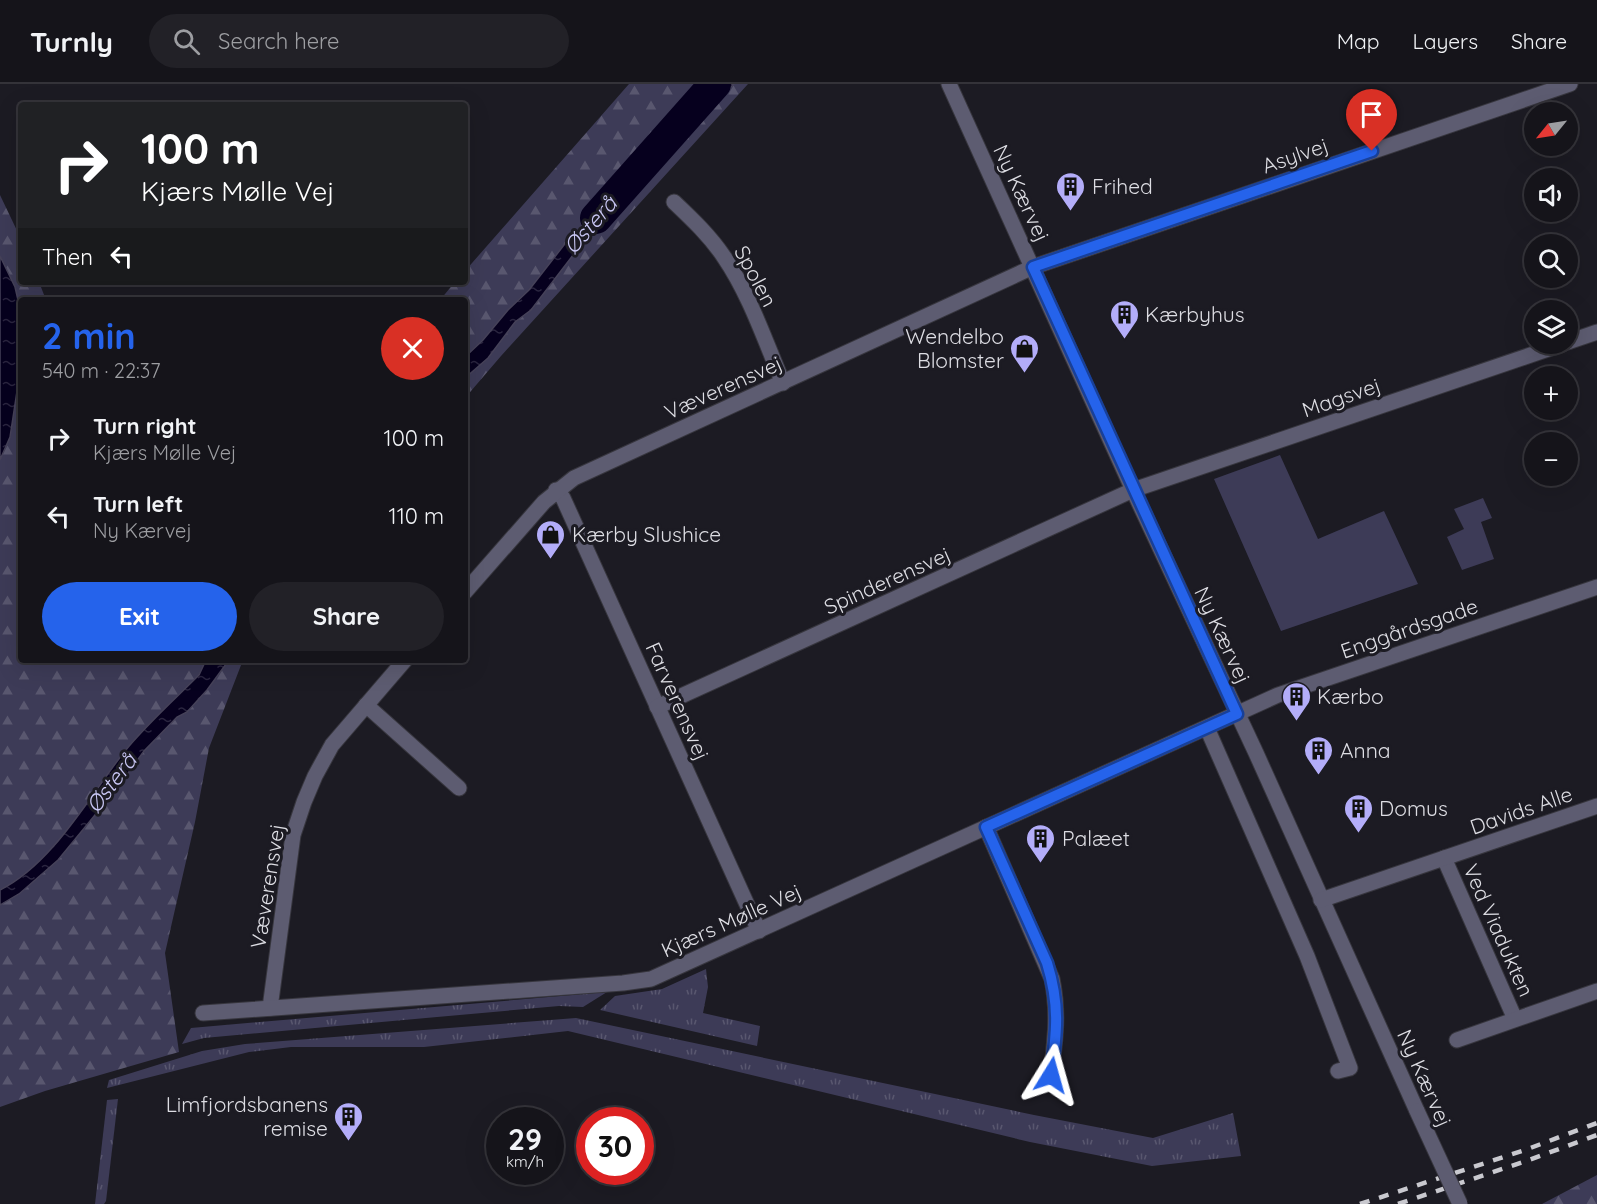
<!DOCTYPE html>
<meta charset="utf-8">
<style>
:root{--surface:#15141a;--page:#222127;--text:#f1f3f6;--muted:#9d9ea2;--line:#343339;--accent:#2563eb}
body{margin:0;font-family:Quicksand,sans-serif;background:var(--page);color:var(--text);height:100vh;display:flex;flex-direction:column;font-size:22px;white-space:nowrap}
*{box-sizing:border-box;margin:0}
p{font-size:20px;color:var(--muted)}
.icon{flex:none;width:33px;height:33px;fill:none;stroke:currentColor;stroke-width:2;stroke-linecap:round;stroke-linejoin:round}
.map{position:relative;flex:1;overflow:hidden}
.drawer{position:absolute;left:18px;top:213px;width:450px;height:366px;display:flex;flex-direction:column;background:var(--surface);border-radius:6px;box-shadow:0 6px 24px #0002,0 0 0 2px var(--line)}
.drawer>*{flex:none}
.banner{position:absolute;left:18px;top:18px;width:450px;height:183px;border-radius:6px;box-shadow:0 6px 24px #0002,0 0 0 2px var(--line);background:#202124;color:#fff;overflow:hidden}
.needle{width:39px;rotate:240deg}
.fabs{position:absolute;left:1524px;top:18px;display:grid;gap:12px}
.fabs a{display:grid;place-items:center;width:54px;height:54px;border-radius:50%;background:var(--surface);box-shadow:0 6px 24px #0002,0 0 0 2px var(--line);font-size:30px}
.speed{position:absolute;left:486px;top:1023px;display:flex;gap:12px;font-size:30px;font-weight:700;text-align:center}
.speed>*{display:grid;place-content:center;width:78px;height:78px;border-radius:50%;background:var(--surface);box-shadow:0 6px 24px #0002,0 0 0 2px var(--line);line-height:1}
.speed small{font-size:15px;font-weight:400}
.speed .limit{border:9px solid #d22;background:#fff;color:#111}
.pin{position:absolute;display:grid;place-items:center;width:51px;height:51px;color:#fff;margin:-62px -26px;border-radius:50% 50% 50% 0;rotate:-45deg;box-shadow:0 0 6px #0007}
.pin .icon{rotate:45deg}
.me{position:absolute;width:66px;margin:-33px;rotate:8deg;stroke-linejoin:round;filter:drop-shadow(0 0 4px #0008)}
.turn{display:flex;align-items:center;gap:21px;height:126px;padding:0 24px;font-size:27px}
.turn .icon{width:78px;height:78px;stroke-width:2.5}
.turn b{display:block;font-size:42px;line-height:51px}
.then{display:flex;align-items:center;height:57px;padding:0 24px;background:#0003;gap:12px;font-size:22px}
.round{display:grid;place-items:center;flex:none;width:63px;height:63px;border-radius:32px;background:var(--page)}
.summary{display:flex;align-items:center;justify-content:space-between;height:102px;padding:0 24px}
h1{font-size:36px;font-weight:700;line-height:45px;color:var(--accent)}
.primary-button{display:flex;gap:12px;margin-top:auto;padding:12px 24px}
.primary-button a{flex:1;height:69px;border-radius:36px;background:var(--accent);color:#fff;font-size:24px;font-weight:700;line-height:69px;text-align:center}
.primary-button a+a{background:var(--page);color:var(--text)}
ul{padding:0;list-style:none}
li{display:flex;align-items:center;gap:18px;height:78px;padding:0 24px}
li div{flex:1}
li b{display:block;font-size:22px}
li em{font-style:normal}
header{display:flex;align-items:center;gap:36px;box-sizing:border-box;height:84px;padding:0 30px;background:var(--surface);border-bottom:2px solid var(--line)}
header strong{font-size:28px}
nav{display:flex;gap:33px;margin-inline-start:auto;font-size:21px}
.search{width:420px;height:54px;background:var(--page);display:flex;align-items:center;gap:15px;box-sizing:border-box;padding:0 21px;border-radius:33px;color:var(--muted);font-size:22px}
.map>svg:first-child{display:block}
</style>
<header>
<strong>Turnly</strong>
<div class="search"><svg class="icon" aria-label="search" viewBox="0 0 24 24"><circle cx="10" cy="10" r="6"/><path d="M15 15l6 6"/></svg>Search here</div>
<nav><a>Map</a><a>Layers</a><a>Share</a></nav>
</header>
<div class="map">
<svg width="1597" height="1120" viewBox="0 0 1597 1120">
<defs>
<pattern id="grass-tufts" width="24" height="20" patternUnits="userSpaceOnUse" patternTransform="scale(1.5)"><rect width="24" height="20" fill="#3d3b57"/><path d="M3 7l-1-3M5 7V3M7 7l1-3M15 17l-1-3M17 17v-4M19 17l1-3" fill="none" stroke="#59576f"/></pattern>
<pattern id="forest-firs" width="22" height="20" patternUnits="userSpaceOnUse" patternTransform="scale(1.5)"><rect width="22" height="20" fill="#3d3b57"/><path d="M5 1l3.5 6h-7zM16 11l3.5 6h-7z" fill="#59576f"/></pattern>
<pattern id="water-ripples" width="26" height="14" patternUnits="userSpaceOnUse" patternTransform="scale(1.5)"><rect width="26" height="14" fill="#06001e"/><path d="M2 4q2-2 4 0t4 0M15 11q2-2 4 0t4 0" fill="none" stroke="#2a253f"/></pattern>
</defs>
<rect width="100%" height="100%" fill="#1c1b23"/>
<g fill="url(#grass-tufts)">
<path d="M706 885 708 903 703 929 760 942 757 962 600 926 615 912 662 905Z"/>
<path d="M607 908 583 923 559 922 204 954 182 960 191 944Z"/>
<path d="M576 934 1034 1031 1153 1054 1233 1029 1241 1072 1152 1082 1030 1058 568 947 424 963H291L249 968 107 1004 109 996 202 967 245 960Z"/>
<path d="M118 1015 106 1117 104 1120H95L107 1016Z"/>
</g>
<g fill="url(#forest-firs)">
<path d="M629 0H748L501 272 465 314V216H440L455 198H465V187Z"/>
<path d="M0 111 21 155V198H39L46 216H21V229L15 203 0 172Z"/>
<path d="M21 281V576H243L209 664 195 738 165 869 179 968 45 1007 0 1023V376L10 353Z"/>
<path d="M1597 1091V1120H1542Z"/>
</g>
<g fill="#3d3b57">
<path d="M1280 371 1318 455 1384 427 1418 500 1281 547 1214 395Z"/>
<path d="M1483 414 1492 434 1481 438 1494 475 1462 486 1447 453 1464 445 1454 425Z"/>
</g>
<g fill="url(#water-ripples)" stroke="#464259" stroke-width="1.5">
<path d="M716 0H734L694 38 677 63 654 91 580 162 531 226 515 238 488 274 465 294V273L483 256 508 226 529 206 564 161 592 131 631 96 660 63 680 34Z"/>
<path d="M0 172 15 203 21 229V281L10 353 0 376Z"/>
<path d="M206 576H229L207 606 187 628 177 633 144 667 118 703 58 776 19 810 0 821V806C53 780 90 711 125 667 146 641 175 615 199 591Z"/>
</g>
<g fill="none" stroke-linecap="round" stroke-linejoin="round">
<path stroke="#06001e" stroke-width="32" d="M596 134 715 0"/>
<defs>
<g id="minor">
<path d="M949 0 1133 406 1256 669 1417 1027"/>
<path d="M674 118C692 135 710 152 724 173 750 211 765 257 783 299"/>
<path d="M1568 258 1597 248"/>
<path d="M556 406 563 414 759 847"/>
<path d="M465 508 544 418 574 394 1033 183 1570 0"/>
<path d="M366 621 459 704"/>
<path d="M657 623 1133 406 1563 260"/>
<path d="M1207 644 1307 872 1350 984 1338 987"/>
<path d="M986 743 1052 895C1059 930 1055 956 1051 991"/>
<path d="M1444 774 1515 935"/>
<path d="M1321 816 1597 722"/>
<path d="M270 924 293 751 304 718 315 692 332 661 405 576"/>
<path d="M203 929 623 899 651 895 1278 611 1597 503"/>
<path d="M1457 956 1597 907"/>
</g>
</defs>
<use href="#minor" stroke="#37363e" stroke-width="17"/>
<use href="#minor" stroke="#5d5c71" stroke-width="15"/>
<g stroke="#c9c9cf" stroke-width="4.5" stroke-dasharray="10 10" stroke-linecap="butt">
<path d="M1360 1120 1525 1066 1597 1039"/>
<path d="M1398 1120 1529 1076 1597 1051"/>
</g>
<defs>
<path id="minor-bridge" d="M1417 1027 1460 1120"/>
</defs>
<use href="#minor-bridge" stroke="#37363e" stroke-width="17" stroke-linecap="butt"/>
<use href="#minor-bridge" stroke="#5d5c71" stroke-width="15"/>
</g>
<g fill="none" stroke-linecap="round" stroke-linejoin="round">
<defs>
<path id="route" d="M1051 991C1057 948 1060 921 1047 879L986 743 1237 630 1033 183 1372 67"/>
</defs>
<use href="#route" stroke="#184099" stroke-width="15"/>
<use href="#route" stroke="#2563eb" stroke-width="10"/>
</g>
<defs>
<symbol id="building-pin" viewBox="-11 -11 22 30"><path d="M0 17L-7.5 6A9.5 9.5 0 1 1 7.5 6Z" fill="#b3adf9" stroke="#1c1b23"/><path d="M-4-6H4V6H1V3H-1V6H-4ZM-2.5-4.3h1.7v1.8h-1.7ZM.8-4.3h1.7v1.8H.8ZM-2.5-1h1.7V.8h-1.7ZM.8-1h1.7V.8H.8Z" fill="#111"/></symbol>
<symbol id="shop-pin" viewBox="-11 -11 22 30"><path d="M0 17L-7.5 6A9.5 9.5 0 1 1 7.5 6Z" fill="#b3adf9" stroke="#1c1b23"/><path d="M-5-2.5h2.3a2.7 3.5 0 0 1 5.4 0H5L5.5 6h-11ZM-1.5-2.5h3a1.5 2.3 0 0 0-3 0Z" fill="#111"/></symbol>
</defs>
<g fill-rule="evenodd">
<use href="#building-pin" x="1054" y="86" width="33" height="45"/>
<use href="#building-pin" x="1108" y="214" width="33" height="45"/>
<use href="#shop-pin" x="1008" y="248" width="33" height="45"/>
<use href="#shop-pin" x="534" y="434" width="33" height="45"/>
<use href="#building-pin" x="1280" y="596" width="33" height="45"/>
<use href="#building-pin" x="1302" y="650" width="33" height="45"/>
<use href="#building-pin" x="1342" y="708" width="33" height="45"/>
<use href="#building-pin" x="1024" y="738" width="33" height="45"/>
<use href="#building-pin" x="332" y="1016" width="33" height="45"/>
</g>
<g text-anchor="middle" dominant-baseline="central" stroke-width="6" stroke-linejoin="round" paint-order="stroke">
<g font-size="21" fill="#dddde3" stroke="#1c1b23">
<text transform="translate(1295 71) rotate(-19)">Asylvej</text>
<text transform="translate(1022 109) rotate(65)">Ny Kærvej</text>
<text transform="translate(756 192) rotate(62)">Spolen</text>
<text transform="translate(723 303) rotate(-24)">Væverensvej</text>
<text transform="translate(1341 313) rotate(-19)">Magsvej</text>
<text transform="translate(887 496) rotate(-24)">Spinderensvej</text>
<text transform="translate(1409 544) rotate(-19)">Enggårdsgade</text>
<text transform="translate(1223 551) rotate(65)">Ny Kærvej</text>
<text transform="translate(678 617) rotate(66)">Farverensvej</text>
<text transform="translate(1521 726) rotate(-19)">Davids Alle</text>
<text transform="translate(267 802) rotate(-81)">Væverensvej</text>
<text transform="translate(731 836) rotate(-24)">Kjærs Mølle Vej</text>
<text transform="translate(1499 846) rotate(66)">Ved Viadukten</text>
<text transform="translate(1425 994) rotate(66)">Ny Kærvej</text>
</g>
<g font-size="21" fill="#dddde3" stroke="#1c1b23" text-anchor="start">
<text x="1092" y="102">Frihed</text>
<text x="1145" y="230">Kærbyhus</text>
<text x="1004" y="252" text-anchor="end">Wendelbo<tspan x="1004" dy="24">Blomster</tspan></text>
<text x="572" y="450">Kærby Slushice</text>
<text x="1317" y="612">Kærbo</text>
<text x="1340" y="666">Anna</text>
<text x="1379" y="724">Domus</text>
<text x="1062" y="754">Palæet</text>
<text x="328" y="1020" text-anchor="end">Limfjordsbanens<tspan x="328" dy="24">remise</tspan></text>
</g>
<g font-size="22" font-style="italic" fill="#c8c6f3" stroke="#1c1b23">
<text transform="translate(590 141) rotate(-49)">Østerå</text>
<text transform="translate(111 699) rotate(-53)">Østerå</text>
</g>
</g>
</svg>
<div class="fabs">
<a><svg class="needle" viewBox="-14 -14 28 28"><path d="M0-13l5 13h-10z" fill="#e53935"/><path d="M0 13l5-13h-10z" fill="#9d9ea2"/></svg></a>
<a><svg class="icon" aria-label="sound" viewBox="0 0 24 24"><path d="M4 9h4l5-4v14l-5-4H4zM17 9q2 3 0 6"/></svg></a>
<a><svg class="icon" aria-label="search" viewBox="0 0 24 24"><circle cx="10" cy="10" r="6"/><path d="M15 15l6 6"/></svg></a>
<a><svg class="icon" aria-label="layers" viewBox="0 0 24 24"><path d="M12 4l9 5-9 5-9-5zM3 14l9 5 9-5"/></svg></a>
<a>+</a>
<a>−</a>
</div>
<div class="speed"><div>29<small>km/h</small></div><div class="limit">30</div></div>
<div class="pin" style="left:1372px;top:67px;background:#d93025"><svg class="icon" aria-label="arrive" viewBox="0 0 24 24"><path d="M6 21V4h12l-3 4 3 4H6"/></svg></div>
<svg class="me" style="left:1051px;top:991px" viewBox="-20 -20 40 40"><path d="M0-17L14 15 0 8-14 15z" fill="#2563eb" stroke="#fff" stroke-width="4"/></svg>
<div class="banner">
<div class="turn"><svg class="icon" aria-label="right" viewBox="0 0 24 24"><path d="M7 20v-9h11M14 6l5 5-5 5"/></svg><div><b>100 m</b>Kjærs Mølle Vej</div></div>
<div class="then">Then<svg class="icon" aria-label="left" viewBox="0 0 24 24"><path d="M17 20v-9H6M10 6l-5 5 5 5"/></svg></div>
</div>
<section class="drawer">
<div class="summary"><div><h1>2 min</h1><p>540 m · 22:37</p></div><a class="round" style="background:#d93025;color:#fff"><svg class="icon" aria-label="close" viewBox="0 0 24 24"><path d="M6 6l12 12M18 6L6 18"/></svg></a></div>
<ul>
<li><svg class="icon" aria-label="right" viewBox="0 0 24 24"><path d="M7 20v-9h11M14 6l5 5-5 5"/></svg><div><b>Turn right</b><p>Kjærs Mølle Vej</p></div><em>100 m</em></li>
<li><svg class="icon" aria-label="left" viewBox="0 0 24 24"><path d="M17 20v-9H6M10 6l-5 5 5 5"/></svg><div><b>Turn left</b><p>Ny Kærvej</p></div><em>110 m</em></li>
</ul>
<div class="primary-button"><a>Exit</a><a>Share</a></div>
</section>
</div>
